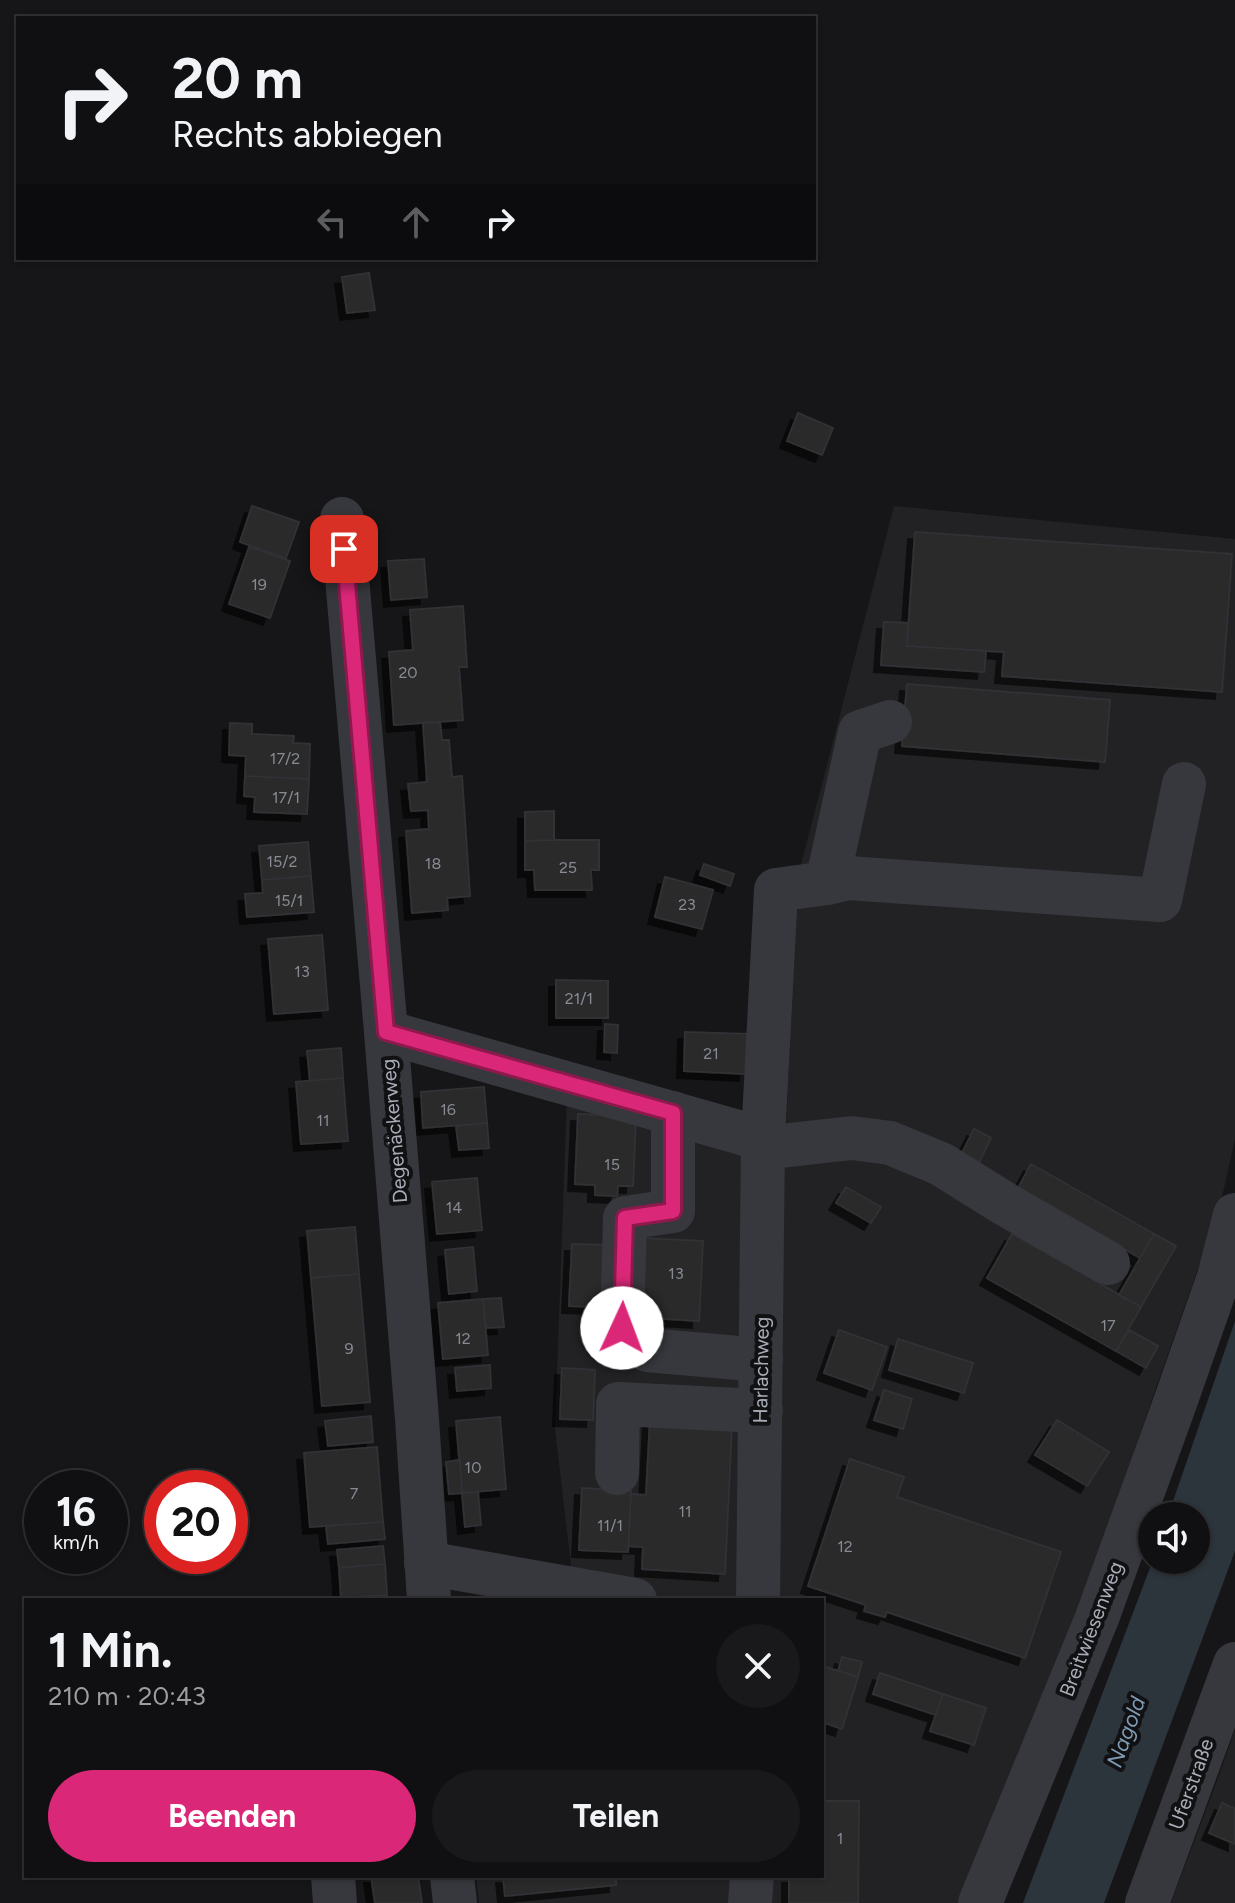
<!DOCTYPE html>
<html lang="de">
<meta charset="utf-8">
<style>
:root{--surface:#101012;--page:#19191b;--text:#f1f3f6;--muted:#9c9d9f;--line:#303032;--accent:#db2777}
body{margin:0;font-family:Figtree,sans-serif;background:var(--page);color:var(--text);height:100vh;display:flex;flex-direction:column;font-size:30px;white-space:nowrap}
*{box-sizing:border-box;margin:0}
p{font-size:26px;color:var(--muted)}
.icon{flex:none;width:44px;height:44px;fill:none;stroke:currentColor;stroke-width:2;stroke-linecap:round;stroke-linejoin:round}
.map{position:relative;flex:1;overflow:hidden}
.drawer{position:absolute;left:24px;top:1598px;width:800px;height:280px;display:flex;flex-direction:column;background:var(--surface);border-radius:0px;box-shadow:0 2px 6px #0004,0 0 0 2px var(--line)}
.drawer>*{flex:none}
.top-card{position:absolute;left:16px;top:16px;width:800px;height:244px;border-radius:0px;box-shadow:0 2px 6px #0004,0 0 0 2px var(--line);background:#101012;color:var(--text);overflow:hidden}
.buttons{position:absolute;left:1138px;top:1502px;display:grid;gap:16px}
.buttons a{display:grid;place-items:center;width:72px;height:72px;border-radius:50%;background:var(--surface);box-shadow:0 2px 6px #0004,0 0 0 2px var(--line);font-size:40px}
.speed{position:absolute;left:24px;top:1470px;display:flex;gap:16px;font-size:40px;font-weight:700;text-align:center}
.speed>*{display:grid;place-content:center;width:104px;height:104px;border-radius:50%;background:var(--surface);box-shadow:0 2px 6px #0004,0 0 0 2px var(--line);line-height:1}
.speed small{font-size:20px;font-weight:400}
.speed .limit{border:12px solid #d22;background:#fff;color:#111}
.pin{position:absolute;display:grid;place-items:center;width:68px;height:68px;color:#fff;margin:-34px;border-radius:16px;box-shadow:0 4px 12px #0006}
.me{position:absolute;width:88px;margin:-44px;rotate:2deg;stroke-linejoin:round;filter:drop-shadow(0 0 6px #0008)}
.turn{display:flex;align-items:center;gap:28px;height:168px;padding:0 24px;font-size:36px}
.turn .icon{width:104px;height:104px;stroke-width:2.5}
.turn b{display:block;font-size:56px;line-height:68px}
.lanes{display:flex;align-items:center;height:76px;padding:0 24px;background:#0003;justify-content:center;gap:40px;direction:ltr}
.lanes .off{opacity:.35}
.round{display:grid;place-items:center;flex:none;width:84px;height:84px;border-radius:42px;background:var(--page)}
.overview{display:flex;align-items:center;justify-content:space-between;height:136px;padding:0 24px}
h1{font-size:48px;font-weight:700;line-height:60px}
.button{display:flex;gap:16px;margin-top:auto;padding:16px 24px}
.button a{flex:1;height:92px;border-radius:48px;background:var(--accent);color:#fff;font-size:32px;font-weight:700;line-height:92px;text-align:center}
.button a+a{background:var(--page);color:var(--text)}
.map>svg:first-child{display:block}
</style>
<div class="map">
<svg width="1235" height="1903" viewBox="0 0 1235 1903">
<defs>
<filter id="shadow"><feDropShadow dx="-7" dy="7" stdDeviation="0" flood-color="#0009"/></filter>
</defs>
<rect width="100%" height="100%" fill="#161618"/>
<g fill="#222225">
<path d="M894 506 1235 539V1139L1220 1206 1058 1667 960 1903H479L476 1876H822V1600H569L571 1565 555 1429 567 1097 786 1132 795 913 801 865Z"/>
<path d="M1235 1730V1903H1171L1218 1778Z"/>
</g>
<path fill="#2c353c" d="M1235 1321V1551L1104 1903H1023L1153 1560H1196V1516H1168Z"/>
<g fill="#29292c" stroke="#303034" stroke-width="2" filter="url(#shadow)">
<path d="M369 273 375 310 347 313 342 277Z"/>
<path d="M798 413 833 428 822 455 787 441Z"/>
<path d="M252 506 299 522 286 558 240 542Z"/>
<path d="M915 532 1232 554 1222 692 1002 676 1004 652 907 646Z"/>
<path d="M249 547 290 561 270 618 229 604Z"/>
<path d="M424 559 427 597 391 600 388 561Z"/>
<path d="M463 606 467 667H459L463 720 394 725 389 652 413 650 410 610Z"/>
<path d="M884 622 908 623 907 646 986 651 984 672 881 665Z"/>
<path d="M907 684 1110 700 1105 762 902 746Z"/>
<path d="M440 722 442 740H449L452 777 462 776 470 896 447 898 448 910 412 913 406 831 429 829 428 810 411 811 408 784 427 782 423 723Z"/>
<path d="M230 723 252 724V734L294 736 293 743 310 744 309 779 245 776 246 756 229 755Z"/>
<path d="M245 776 309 779 307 814 254 812 255 797 244 796Z"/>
<path d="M554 811V840L525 841V812Z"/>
<path d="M554 840H599V870H591L592 890H535L534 870H525V841Z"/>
<path d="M308 842 311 876 262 880 259 846Z"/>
<path d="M704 864 734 874 730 886 700 875Z"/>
<path d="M311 876 314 912 247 917 245 894 263 893 262 880Z"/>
<path d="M665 877 713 890 702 929 655 917Z"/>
<path d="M322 935 328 1010 274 1014 268 939Z"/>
<path d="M556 980 608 981V1018H556Z"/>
<path d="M605 1024 618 1025 617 1053 604 1052Z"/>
<path d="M685 1032 747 1034 746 1074 684 1071Z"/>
<path d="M341 1048 343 1078 310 1081 307 1051Z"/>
<path d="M343 1078 348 1141 301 1144 296 1082Z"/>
<path d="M484 1087 487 1123 423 1128 421 1092Z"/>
<path d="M578 1114 636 1117 633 1186H618L617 1196 595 1195V1185L575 1184Z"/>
<path d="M487 1123 489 1148 459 1150 456 1126Z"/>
<path d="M974 1129 991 1138 978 1165 960 1157Z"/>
<path d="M1031 1164 1154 1234 1140 1258 1018 1188Z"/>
<path d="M477 1178 482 1230 437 1234 432 1182Z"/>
<path d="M846 1187 881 1207 871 1223 836 1203Z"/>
<path d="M355 1227 359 1274 311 1278 307 1231Z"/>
<path d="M1012 1234 1141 1307 1116 1351 987 1278Z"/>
<path d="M1154 1234 1176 1246 1141 1307 1119 1295Z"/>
<path d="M637 1238 703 1241 699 1321 633 1317Z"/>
<path d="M572 1244 606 1245 603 1307 569 1306Z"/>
<path d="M473 1247 477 1291 449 1294 445 1250Z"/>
<path d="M359 1274 370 1402 322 1406 311 1278Z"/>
<path d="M501 1298 504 1327 486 1328 483 1299Z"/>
<path d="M483 1299 488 1355 443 1359 438 1303Z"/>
<path d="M839 1330 887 1347 872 1390 824 1373Z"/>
<path d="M1129 1330 1158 1346 1146 1368 1116 1351Z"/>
<path d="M898 1339 973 1363 964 1393 889 1370Z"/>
<path d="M490 1365 491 1388 457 1391 455 1368Z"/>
<path d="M562 1368 595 1370 593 1420 560 1419Z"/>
<path d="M884 1390 912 1399 903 1429 874 1420Z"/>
<path d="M371 1416 373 1442 328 1446 325 1421Z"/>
<path d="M500 1417 506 1489 462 1493 456 1421Z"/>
<path d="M650 1420 732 1424 725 1574 642 1569 643 1547 628 1546 631 1494 646 1495Z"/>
<path d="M1057 1420 1109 1452 1087 1486 1035 1455Z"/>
<path d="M377 1447 383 1522 310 1527 304 1453Z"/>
<path d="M850 1459 904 1477 897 1497 1061 1552 1025 1658 887 1612 885 1617 864 1611 866 1605 808 1586Z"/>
<path d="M460 1460 462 1493 449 1494 446 1462Z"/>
<path d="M582 1488 631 1491 628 1552 579 1550Z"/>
<path d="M478 1492 481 1525 465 1527 462 1493Z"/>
<path d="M383 1522 385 1539 328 1544 326 1526Z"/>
<path d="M383 1546 385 1564 339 1568 337 1550Z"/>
<path d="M385 1564 387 1595 341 1598 339 1568Z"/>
<path d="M387 1595 388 1600H341V1598Z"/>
<path d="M842 1657 862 1662 858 1677 838 1671Z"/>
<path d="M822 1666 858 1677 842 1729 822 1722Z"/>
<path d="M880 1673 943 1694 936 1715 873 1694Z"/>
<path d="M943 1694 986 1708 974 1745 930 1731Z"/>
<path d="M822 1801H859L858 1903H789V1876H822Z"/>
<path d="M1222 1803 1235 1809V1844L1209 1833Z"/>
<path d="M371 1876H418L422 1903H375Z"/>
<path d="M503 1876H616V1885L505 1896Z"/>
</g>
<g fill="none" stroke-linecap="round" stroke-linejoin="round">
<g stroke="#37383d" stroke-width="44">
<path d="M342 519 386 1032 417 1419 429 1600"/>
<path d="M827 883 860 732 890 722"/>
<path d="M386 1032 763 1139"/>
<path d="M673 1113V1211L625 1218 622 1328 647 1350 761 1360"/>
<path d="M763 1148 852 1138 890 1143 941 1164 1005 1204 1108 1263"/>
<path d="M617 1473 618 1404 761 1411"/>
<path d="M426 1563 635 1600"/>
<path d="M758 1600 763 1139 776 890 827 883 848 878 1160 900 1184 784"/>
<path d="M333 1876 335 1903"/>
<path d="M452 1876 455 1903"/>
<path d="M750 1903 752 1876"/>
<path d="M980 1903 1097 1618 1176 1400 1219 1277 1235 1215"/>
<path d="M1147 1903 1235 1664"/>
</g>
</g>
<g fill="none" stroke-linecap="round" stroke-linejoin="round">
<defs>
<path id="route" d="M344 549 386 1032 673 1113V1211L625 1218 622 1328"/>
</defs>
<use href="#route" stroke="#8e194d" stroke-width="20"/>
<use href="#route" stroke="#db2777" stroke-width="14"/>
</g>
<g text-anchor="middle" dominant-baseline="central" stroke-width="8" stroke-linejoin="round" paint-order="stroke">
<g font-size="16" fill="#888b94">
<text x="259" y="584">19</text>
<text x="408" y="672">20</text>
<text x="285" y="758">17/2</text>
<text x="286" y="797">17/1</text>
<text x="282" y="861">15/2</text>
<text x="433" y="863">18</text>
<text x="568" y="867">25</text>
<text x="289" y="900">15/1</text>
<text x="687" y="904">23</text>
<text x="302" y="971">13</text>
<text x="579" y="998">21/1</text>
<text x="711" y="1053">21</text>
<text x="448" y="1109">16</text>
<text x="323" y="1120">11</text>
<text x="612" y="1164">15</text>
<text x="454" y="1207">14</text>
<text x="676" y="1273">13</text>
<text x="1108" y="1325">17</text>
<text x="463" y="1338">12</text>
<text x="349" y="1348">9</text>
<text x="473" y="1467">10</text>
<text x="354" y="1493">7</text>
<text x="685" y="1511">11</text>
<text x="610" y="1525">11/1</text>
<text x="845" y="1546">12</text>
<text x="840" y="1838">1</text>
</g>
<g font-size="20" fill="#a8adb8" stroke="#111113">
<text transform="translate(394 1131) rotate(-95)">Degenäckerweg</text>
<text transform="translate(761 1370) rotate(-89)">Harlachweg</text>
<text transform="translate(1091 1629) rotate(-69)">Breitwiesenweg</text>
<text transform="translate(1191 1784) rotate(-70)">Uferstraße</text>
</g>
<g font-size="22" font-style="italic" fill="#7f9bb3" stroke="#111113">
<text transform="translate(1126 1732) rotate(-70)">Nagold</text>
</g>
</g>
</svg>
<div class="buttons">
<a><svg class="icon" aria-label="sound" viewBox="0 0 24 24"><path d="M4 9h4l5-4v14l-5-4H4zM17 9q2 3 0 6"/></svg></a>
</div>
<div class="speed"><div>16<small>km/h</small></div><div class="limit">20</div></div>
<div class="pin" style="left:344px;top:549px;background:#d93025"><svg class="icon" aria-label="arrive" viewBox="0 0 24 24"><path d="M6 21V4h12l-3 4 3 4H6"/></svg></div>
<svg class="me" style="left:622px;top:1328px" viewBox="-20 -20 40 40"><circle r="19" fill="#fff"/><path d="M0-13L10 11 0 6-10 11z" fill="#db2777"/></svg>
<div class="top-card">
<div class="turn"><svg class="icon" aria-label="right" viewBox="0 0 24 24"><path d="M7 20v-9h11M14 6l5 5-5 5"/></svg><div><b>20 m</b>Rechts abbiegen</div></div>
<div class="lanes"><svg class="icon off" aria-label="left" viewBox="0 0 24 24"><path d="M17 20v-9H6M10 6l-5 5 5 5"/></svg><svg class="icon off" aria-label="ahead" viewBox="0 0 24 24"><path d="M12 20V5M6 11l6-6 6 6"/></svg><svg class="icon" aria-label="right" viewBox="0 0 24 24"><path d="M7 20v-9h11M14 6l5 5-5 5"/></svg></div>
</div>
<section class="drawer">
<div class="overview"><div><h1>1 Min.</h1><p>210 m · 20:43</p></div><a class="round"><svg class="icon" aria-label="close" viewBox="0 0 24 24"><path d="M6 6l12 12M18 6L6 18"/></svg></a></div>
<div class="button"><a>Beenden</a><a>Teilen</a></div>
</section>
</div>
